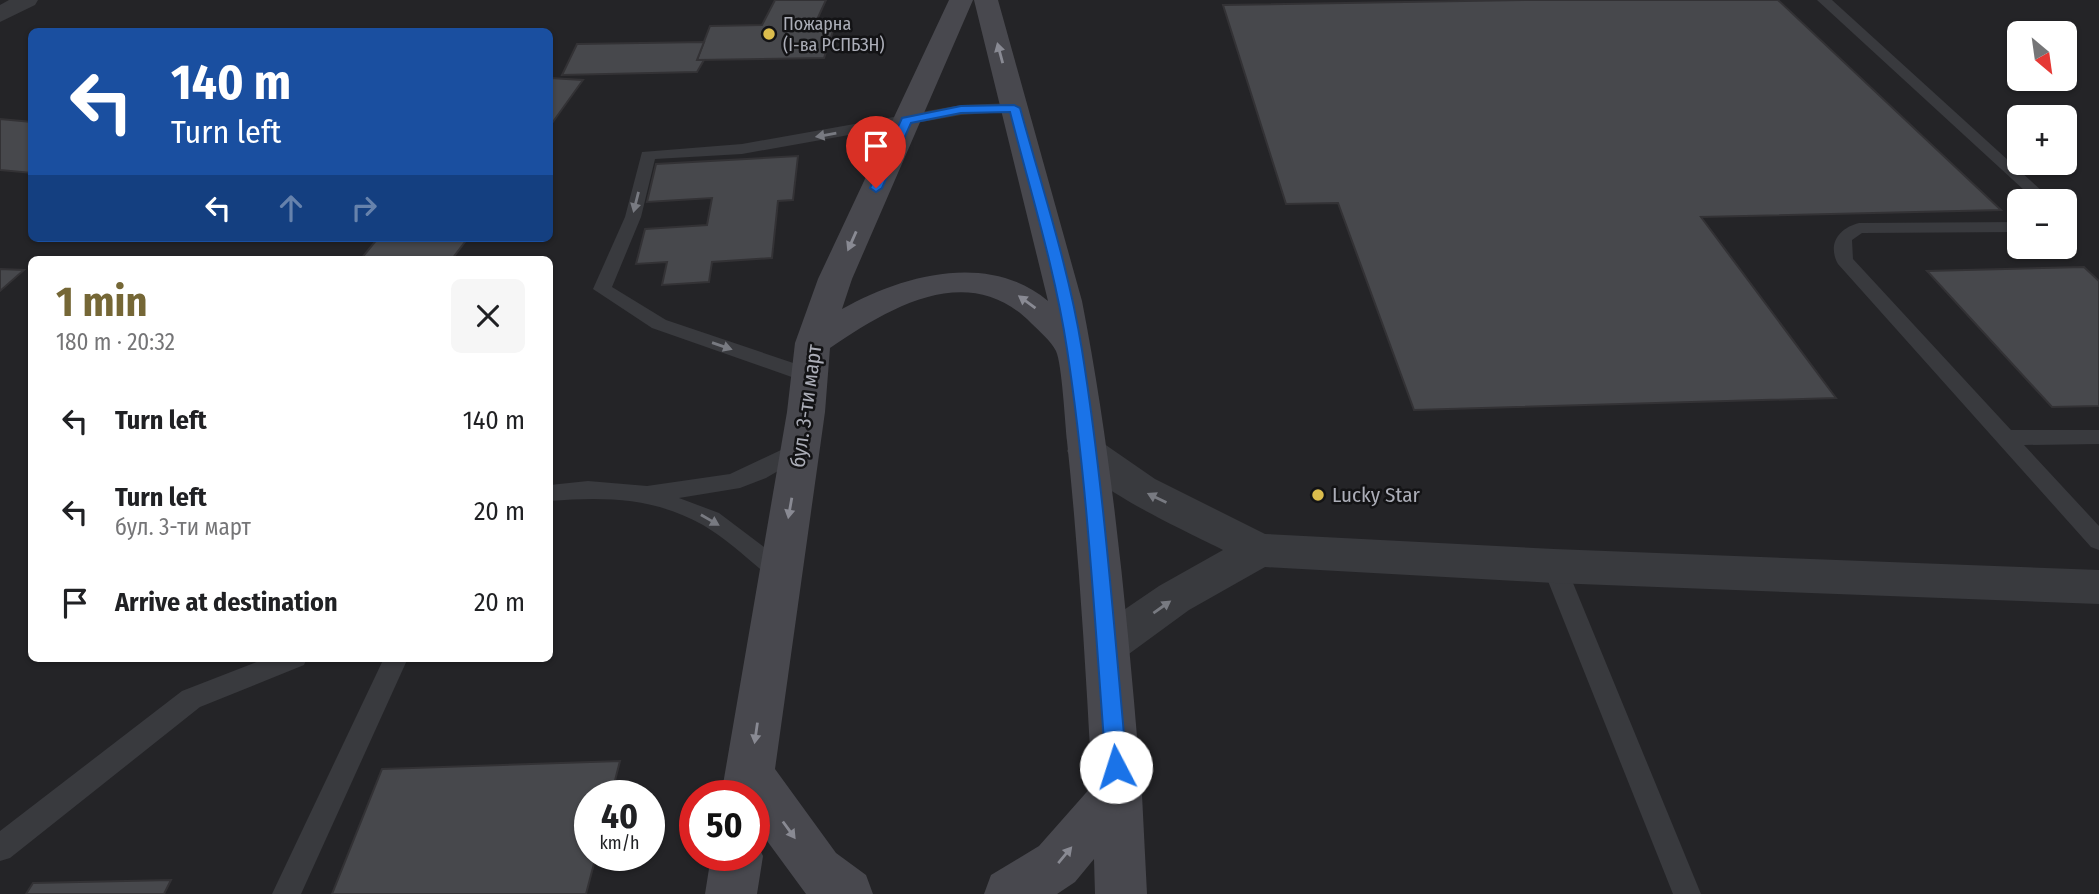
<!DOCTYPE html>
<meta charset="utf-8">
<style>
:root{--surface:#fff;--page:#f6f6f6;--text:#202124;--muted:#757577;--accent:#756736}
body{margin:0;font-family:"Fira Sans Condensed",sans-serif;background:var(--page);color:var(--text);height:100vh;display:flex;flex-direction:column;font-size:26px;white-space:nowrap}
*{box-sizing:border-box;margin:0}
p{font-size:23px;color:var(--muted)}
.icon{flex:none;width:38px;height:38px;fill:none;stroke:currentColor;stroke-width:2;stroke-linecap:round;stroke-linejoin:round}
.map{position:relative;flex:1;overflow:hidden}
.panel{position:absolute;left:28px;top:256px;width:525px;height:406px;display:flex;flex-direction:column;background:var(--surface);border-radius:10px;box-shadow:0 2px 5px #0004}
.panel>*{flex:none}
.banner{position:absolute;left:28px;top:28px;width:525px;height:214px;border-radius:10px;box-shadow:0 2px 5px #0004;background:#1a4fa0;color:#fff;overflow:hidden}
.needle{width:46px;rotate:151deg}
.buttons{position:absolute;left:2007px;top:21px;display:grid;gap:14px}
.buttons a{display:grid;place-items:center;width:70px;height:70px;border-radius:10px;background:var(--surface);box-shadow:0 2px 5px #0004;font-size:35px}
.speed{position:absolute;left:574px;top:780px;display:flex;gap:14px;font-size:35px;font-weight:700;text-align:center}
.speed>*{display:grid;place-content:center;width:91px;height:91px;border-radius:50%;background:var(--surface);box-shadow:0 2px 5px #0004;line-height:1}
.speed small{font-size:18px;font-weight:400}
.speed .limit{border:10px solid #d22;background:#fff;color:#111}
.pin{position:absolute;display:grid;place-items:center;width:60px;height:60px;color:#fff;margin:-72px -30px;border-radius:50% 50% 50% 0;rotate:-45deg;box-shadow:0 0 7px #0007}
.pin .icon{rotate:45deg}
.me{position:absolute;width:77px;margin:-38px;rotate:355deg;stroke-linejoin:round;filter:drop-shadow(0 0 5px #0008)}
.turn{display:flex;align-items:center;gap:24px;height:147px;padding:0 28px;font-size:32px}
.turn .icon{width:91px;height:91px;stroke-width:2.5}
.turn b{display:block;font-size:49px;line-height:60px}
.lanes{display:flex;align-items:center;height:66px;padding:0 28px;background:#0003;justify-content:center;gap:35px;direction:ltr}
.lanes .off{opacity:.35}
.round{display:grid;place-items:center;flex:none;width:74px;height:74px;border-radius:10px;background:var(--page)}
.head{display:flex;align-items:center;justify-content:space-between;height:119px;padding:0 28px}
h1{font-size:42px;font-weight:700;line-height:52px;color:var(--accent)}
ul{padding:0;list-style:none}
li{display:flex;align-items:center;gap:21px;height:91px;padding:0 28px}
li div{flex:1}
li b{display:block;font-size:26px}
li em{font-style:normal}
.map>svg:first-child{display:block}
</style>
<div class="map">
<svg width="2099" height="894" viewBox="0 0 2099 894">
<rect width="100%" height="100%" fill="#18181a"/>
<path fill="#242427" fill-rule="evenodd" d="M0 0H2099V894H0ZM32 32H550V238H32ZM2020 33H2065V79H2020ZM2020 117H2065V163H2020ZM2020 201H2065V247H2020ZM32 259H550V658H32ZM590 796H649V856H590ZM695 796H754V856H695Z"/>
<g fill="#47484c" stroke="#333235" stroke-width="2">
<path d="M775 0H826L815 24 835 25 824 58 697 60 710 26 762 25Z"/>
<path d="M1524 0H1778L2001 210 1701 217 1836 398 1414 410 1338 203 1286 204 1223 5Z"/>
<path d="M704 42 697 60H704L697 72 562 75 577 44Z"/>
<path d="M550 78 583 80 550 126Z"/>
<path d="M0 119 32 122V173L0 170Z"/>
<path d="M798 156 793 200 778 201 772 258 712 262 709 282 662 285 667 262 636 264 645 229 707 225 712 198 647 202 656 164Z"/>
<path d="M378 238H468L452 259H361Z"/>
<path d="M2084 267 2099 281V406L2052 407 1927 271Z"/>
<path d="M0 269 24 270 0 291Z"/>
<path d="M620 761 611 796H590V856H596L586 894H332L382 769Z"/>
<path d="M171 880 164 894H26L33 883Z"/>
</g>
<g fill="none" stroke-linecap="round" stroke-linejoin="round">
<g fill="#393a3e" fill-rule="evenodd">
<path d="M1817 0H1832L2053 201H2036Z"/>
<path d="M1014 103 1019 105 1022 108 1019 111 961 115 742 154 655 159 641 217 612 287 666 320 817 371 820 376 817 381H803L652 328 593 289 625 217 642 152 742 144 961 105Z"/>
<path d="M2020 222V232L1862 233 1852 240 1853 259 2011 430H2099V444L2024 445 2099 526V550L2091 547 1838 264C1827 244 1839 228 1859 223Z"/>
<path d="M800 441 807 444 811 449 807 454 766 478 740 488 679 498 719 513 788 565 792 572 788 579 780 581 772 579C750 561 727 539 703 525 653 497 604 497 550 501V485L588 481 647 486 730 474Z"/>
<path d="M1554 557 1562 560 1566 566 1701 894H1673L1542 566 1546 560Z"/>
<path d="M267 658H307L304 665 200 707 10 858 0 861V831L182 691Z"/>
<path d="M384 658H408L301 894H272Z"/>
</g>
<g fill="#393a3e" fill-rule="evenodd">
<path d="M9 0H38L35 5 0 22V5Z"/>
<path d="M1086 437 1100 441 1155 479 1265 534 1554 549 2099 570V604L1554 583 1265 567 1189 610 1122 659 1106 665 1090 659 1084 646 1090 633 1159 586 1223 550C1184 530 1087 487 1067 451L1072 441Z"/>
</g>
<g fill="#48484e" fill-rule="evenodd">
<path d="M949 0H973L852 279 842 309C902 275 989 251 1048 301L974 0H998L1082 301C1113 460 1128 623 1141 785L1144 791 1142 795 1147 894H1095L1094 859 1075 882 1057 894H984L991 875 1039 846 1092 786C1086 671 1079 555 1067 441 1065 423 1062 364 1056 351 1051 341 1039 331 1031 323 969 260 890 307 830 348L825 412 775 769 836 853 866 875 873 894H806L754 823V796H721L787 412 795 343 818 279Z"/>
<path d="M754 838 763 856 757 894H705L711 856H754Z"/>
</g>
</g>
<defs><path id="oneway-solid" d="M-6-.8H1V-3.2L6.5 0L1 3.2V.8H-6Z" transform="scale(1.75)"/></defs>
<g fill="#898a93">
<use href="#oneway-solid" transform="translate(1000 53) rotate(-105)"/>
<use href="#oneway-solid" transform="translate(852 241) rotate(114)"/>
<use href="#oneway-solid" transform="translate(1027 302) rotate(-144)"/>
<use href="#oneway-solid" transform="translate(790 508) rotate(100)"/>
<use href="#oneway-solid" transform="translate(756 733) rotate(98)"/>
<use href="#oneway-solid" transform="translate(789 830) rotate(54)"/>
<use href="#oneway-solid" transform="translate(1065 855) rotate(-50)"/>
</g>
<g fill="#787a81">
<use href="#oneway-solid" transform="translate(826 135) rotate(170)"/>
<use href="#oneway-solid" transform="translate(636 202) rotate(104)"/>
<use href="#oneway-solid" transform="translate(722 346) rotate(19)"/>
<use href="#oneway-solid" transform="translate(1157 498) rotate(-154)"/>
<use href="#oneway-solid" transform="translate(710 520) rotate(30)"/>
<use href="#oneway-solid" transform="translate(1162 607) rotate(-35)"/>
</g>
<path fill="#1a73e8" stroke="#114b97" stroke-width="2" d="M1014 105 1020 108C1042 188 1069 268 1082 350 1104 488 1114 628 1127 767L1124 773 1116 776 1109 773 1106 767C1095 628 1088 487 1067 349 1055 269 1030 190 1010 112L961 113 911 123 882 188 876 192 870 188 902 118 961 106Z"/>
<g fill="#dcbd4d" stroke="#131315" stroke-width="2.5">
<circle cx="769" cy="34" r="7"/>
<circle cx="1318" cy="495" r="7"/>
</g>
<g text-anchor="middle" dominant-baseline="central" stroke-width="5" stroke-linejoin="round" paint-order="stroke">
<g font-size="18" fill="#acaeb8" stroke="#131315" text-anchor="start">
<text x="783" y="24">Пожарна<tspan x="783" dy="21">(I-ва РСПБЗН)</tspan></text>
</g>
<g font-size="21" fill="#acaeb8" stroke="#131315">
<text transform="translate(806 406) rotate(-82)">бул. 3-ти март</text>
</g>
<g font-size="21" fill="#acaeb8" stroke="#131315" text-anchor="start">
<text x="1332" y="495">Lucky Star</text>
</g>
</g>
</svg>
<div class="buttons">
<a><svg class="needle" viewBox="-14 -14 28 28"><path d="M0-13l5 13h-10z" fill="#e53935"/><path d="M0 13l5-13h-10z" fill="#757577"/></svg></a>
<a>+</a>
<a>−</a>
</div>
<div class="speed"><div>40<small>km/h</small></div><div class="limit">50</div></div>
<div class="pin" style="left:876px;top:188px;background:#d93025"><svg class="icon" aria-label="arrive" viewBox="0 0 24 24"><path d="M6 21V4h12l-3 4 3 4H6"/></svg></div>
<svg class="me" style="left:1116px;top:767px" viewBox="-20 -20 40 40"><circle r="19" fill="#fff"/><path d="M0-13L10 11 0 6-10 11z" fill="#1a73e8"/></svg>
<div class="banner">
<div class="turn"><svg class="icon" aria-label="left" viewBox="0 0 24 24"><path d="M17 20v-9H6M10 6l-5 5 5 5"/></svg><div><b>140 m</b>Turn left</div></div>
<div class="lanes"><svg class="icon" aria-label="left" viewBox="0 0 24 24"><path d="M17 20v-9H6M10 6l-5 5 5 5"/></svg><svg class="icon off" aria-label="ahead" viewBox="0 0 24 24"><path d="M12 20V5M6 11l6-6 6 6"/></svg><svg class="icon off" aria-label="right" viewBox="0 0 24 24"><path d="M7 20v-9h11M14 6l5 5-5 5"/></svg></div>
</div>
<section class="panel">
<div class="head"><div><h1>1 min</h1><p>180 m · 20:32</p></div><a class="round"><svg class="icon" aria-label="close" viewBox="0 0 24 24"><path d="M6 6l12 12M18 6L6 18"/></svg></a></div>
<ul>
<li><svg class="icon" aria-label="left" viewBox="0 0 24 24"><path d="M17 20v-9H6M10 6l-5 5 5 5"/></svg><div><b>Turn left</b></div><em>140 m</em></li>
<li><svg class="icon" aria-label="left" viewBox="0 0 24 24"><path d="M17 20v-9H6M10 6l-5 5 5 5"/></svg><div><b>Turn left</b><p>бул. 3-ти март</p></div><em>20 m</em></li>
<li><svg class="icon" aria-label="arrive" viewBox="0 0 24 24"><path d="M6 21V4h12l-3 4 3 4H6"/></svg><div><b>Arrive at destination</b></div><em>20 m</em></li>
</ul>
</section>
</div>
